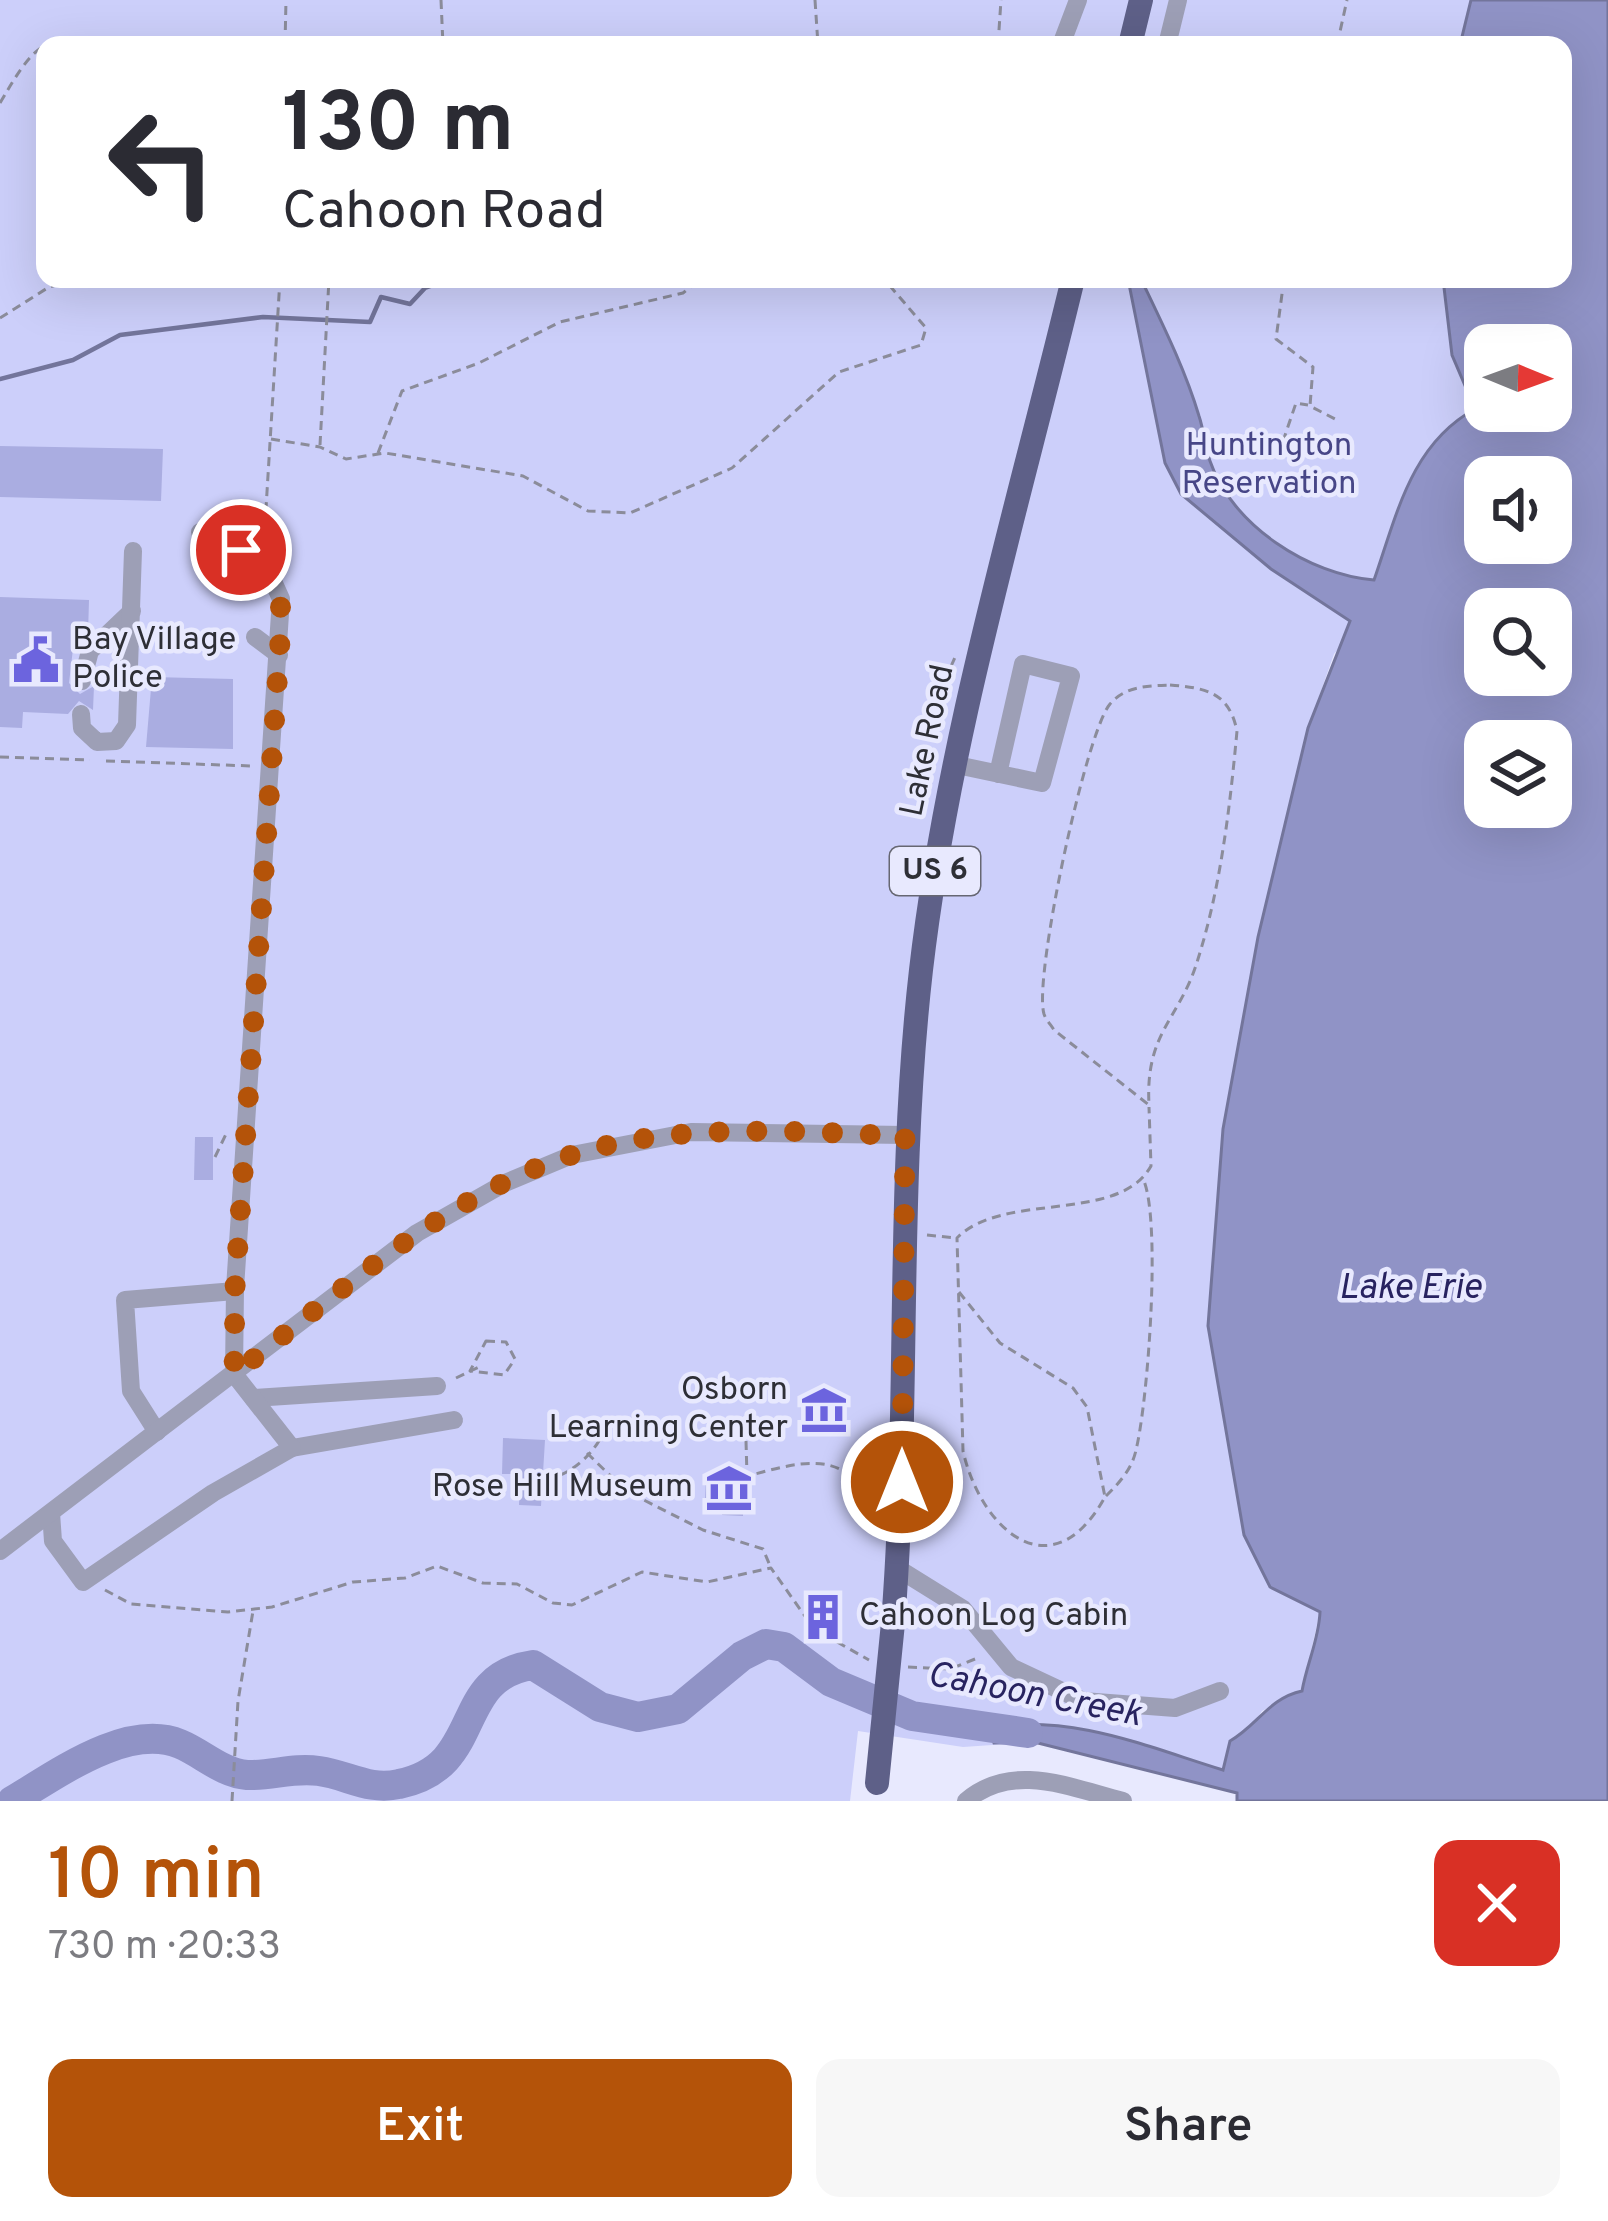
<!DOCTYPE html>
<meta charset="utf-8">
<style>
:root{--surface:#fff;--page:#f7f7f7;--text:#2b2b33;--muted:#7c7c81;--accent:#b45309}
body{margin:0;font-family:Overpass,sans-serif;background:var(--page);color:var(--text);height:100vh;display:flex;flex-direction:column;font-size:45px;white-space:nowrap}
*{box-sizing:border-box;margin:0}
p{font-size:39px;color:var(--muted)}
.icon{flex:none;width:66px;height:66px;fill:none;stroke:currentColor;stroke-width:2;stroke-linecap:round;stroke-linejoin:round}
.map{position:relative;height:1801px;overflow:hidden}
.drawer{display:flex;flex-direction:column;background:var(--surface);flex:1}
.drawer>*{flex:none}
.banner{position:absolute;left:36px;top:36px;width:1536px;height:252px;border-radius:24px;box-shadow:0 12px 48px #0002;background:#fff;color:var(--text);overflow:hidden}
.needle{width:78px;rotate:91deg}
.fabs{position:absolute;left:1464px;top:324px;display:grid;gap:24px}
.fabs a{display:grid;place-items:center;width:108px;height:108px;border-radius:24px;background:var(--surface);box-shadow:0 12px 48px #0002;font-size:60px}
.pin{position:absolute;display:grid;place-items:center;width:102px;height:102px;color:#fff;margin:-51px;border:6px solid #fff;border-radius:50%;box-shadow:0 3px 12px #0007}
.me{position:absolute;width:132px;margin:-66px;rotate:0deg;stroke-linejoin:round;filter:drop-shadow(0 0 9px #0008)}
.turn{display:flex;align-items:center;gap:42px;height:252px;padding:0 48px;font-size:54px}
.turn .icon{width:156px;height:156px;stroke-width:2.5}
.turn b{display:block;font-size:84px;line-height:102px}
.round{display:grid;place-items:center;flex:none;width:126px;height:126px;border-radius:24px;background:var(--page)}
.overview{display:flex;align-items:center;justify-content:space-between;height:204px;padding:0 48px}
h1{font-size:72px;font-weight:600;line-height:90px;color:var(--accent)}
.button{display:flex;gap:24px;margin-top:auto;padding:24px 48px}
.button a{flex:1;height:138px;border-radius:24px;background:var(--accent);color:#fff;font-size:48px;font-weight:600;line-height:138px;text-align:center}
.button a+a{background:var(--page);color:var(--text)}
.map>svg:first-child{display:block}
</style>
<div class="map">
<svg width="1608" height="1801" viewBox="0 0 1608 1801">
<rect width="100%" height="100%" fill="#e8e9fe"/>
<path fill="#cccffa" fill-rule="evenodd" d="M0 0H1608V42L1551 345H1485V477L1334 654 1308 728 1258 937 1223 1129 1270 1587 1320 1612 1302 1691 1262 1711 1250 1730 1230 1742 1242 1788 1034 1742 963 1747 858 1731 850 1801H0ZM45 45H1563V279H45Z"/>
<path fill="#9093c6" stroke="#73759b" stroke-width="3" fill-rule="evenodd" d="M1471 0H1608V1801H1237V1793L1034 1742 994 1743 989 1727C1075 1715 1142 1745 1223 1770L1230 1741C1257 1726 1269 1698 1302 1691 1307 1663 1319 1639 1320 1612L1270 1587 1244 1535 1208 1326 1223 1129 1258 937 1308 728 1350 621 1271 569 1181 494 1165 463 1128 279H1141C1162 323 1185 369 1199 416 1204 431 1205 447 1210 461 1232 526 1310 575 1374 580 1397 514 1411 444 1475 409L1452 355 1443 279H1563V45H1460ZM1485 345H1551V411H1485ZM1551 477V543H1485V477ZM1485 609H1551V675H1485ZM1485 741H1551V807H1485Z"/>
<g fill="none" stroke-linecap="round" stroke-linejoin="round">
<path stroke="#73759b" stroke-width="4.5" d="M0 379 73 360 120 335 263 317 370 322 381 297 410 304 425 288 450 279"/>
<path stroke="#9093c6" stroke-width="30" d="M12 1801C56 1775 127 1722 180 1744 202 1753 222 1773 247 1775 271 1776 294 1767 319 1771 348 1775 369 1791 399 1784 487 1766 450 1677 533 1665L600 1707 638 1717 678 1709 742 1656 766 1644 784 1647 831 1682 912 1716 1028 1733"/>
</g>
<g fill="#aaade1">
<path d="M0 446 163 449 161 501 0 497Z"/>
<path d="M0 597 89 600 88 634 74 640 69 683 80 694 94 686 93 710 79 701 68 714 23 712 22 728 0 727Z"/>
<path d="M152 677 233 679V749L146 747Z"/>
<path d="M195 1137H213V1180H194Z"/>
<path d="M816 1396 840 1401 833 1432 809 1427Z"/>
<path d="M503 1438 545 1440 541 1506 519 1505 520 1474H502Z"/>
<path d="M706 1478 751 1480 750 1510H743V1516L722 1515 723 1503 705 1502Z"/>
</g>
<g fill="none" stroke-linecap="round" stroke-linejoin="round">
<g stroke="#8b8c9a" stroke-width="3" stroke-dasharray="9 6" stroke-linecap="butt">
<path d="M441 0 443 45"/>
<path d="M815 0 818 45"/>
<path d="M285 45 286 0"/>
<path d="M998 45 1001 0"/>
<path d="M1337 45 1347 0"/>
<path d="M0 103C29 54 44 25 105 45"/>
<path d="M80 279 125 285 175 279"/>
<path d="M1284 279 1276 339 1313 367 1310 406 1335 419"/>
<path d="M0 318 49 287 77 279"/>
<path d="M271 439 320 447 346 459 385 453 523 476 588 511 630 513 732 468 839 372 921 345 926 328 884 279"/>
<path d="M320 445 329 279"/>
<path d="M378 453 402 391 479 363 560 322 683 293 700 279"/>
<path d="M1278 456 1296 403 1308 405"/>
<path d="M264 541 280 279"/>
<path d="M945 680 956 655"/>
<path d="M1170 685C1206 688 1229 692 1237 731 1230 806 1221 886 1198 959 1180 1020 1145 1031 1149 1105L1054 1030C1051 1025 1046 1020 1044 1014 1033 978 1086 732 1110 704 1125 686 1148 686 1170 685Z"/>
<path d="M0 757 90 760"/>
<path d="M106 761 252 766"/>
<path d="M215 1157 227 1132"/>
<path d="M927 1235 957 1238"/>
<path d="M959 1292 1000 1343 1073 1388 1087 1407 1105 1497C1052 1593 981 1530 963 1451L957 1238C1003 1191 1119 1224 1151 1166L1149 1107"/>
<path d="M486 1341 506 1342 515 1359 504 1375 470 1371Z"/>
<path d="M456 1378 483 1365"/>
<path d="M746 1441 747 1476C777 1469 824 1451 851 1477 861 1488 860 1500 875 1506"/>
<path d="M587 1453 626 1491 703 1530 763 1549 771 1568"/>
<path d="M545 1479C567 1478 596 1453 603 1432"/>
<path d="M1106 1496C1120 1482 1132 1469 1136 1450 1148 1401 1161 1225 1144 1181"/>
<path d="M105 1590 131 1604 228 1612 272 1607 353 1582 405 1578 437 1566 483 1583 517 1584 553 1603 572 1605 642 1572 707 1582 771 1568 814 1629 869 1660"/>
<path d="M908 1667 950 1669 980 1657"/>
<path d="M232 1801 238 1701 253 1611"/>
</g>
<g stroke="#9d9fb6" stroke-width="18">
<path d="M1061 45 1078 0"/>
<path d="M1167 45 1178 0"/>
<path d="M255 637 279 655"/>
<path d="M82 681 90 651 132 611"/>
<path d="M81 714 82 728 97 742 116 741 127 725 133 551"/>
<path d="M957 765 1042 783 1071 676 1023 664 998 774"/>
<path d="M253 1398 437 1386"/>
<path d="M157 1432 131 1391 125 1300 235 1291"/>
<path d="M292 1448 454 1420"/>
<path d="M51 1513 53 1541 83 1582 213 1493 292 1448 234 1374 235 1288 281 599 263 559 211 543 200 532"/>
<path d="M0 1551 417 1233 505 1183 572 1155 691 1132 905 1135"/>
<path d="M897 1568 963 1609 1011 1667 1083 1701 1175 1708 1220 1691"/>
<path d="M966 1801C1013 1761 1071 1788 1123 1801"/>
</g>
<g stroke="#5e6088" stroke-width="24">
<path d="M1130 45 1141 0"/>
<path d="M893 1623C910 1406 896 1188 921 970 948 737 1018 507 1073 279"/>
</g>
<path stroke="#5e6088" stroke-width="24" d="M877 1783 893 1623"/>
</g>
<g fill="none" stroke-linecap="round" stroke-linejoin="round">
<path stroke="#b45309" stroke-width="21" stroke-dasharray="0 37.8" d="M241 550 270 566 282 613 235 1288 234 1374C351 1284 472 1170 623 1142 716 1125 811 1132 905 1136L902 1482"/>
</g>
<defs>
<symbol id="civic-bare" viewBox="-9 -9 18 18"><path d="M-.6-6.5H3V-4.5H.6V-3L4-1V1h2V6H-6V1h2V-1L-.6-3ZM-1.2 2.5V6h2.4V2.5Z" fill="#6c64de" stroke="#e8e9fe" stroke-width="2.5" paint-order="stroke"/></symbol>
<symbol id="museum-bare" viewBox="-9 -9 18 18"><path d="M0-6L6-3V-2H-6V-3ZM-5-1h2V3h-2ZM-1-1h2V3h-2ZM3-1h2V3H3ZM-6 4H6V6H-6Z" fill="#6c64de" stroke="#e8e9fe" stroke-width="2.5" paint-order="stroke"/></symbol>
<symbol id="building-bare" viewBox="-9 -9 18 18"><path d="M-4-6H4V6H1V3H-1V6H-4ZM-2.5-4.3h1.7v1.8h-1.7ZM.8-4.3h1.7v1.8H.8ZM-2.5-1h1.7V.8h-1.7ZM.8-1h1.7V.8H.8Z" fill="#6c64de" stroke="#e8e9fe" stroke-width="2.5" paint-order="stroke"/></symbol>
</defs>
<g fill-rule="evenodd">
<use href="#civic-bare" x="3" y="627" width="66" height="66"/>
<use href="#museum-bare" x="791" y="1377" width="66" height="66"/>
<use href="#museum-bare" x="696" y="1455" width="66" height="66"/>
<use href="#building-bare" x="790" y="1584" width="66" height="66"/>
</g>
<g text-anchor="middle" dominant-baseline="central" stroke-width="9" stroke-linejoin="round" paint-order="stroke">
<rect fill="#e8e9fe" stroke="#666772" stroke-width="3" x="890" y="847" width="90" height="48" rx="9"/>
<g font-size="30" font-weight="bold" fill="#2e2f36">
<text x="935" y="871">US 6</text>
</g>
<g font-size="33" fill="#474687" stroke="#e8e9fe">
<text x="1269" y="447">Huntington<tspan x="1269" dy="38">Reservation</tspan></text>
</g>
<g font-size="33" fill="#2e2f36" stroke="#e8e9fe" text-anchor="start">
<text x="72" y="641">Bay Village<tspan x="72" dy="38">Police</tspan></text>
<text x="788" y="1391" text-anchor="end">Osborn<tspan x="788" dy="38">Learning Center</tspan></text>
<text x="693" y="1488" text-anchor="end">Rose Hill Museum</text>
<text x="859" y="1617">Cahoon Log Cabin</text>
</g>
<g font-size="33" fill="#2e2f36" stroke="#e8e9fe">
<text transform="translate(929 741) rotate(-78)">Lake Road</text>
</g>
<g font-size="36" font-style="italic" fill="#282360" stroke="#e8e9fe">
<text x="1410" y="1289">Lake Erie</text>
<text transform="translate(1034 1696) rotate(11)">Cahoon Creek</text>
</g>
</g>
</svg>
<div class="fabs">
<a><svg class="needle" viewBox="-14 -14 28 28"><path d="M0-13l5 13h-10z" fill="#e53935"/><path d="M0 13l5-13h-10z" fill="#7c7c81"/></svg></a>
<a><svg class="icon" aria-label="sound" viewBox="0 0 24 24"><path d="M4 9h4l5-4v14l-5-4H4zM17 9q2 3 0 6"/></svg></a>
<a><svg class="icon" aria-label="search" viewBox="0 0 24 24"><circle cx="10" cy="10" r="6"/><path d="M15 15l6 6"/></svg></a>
<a><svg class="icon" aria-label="layers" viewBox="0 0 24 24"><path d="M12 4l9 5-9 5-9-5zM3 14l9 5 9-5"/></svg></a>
</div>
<div class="pin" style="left:241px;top:550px;background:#d93025"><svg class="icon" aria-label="arrive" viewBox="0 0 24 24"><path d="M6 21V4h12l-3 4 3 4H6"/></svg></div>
<svg class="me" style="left:902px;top:1482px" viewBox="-20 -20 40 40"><circle r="17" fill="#b45309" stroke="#fff" stroke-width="3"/><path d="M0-11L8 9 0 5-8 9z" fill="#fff"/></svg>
<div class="banner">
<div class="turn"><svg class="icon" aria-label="left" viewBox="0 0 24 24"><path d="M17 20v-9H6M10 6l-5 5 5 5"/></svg><div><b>130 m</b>Cahoon Road</div></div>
</div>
</div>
<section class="drawer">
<div class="overview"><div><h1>10 min</h1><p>730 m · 20:33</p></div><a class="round" style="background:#d93025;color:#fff"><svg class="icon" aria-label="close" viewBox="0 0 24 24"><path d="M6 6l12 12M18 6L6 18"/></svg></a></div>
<div class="button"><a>Exit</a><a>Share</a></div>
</section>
